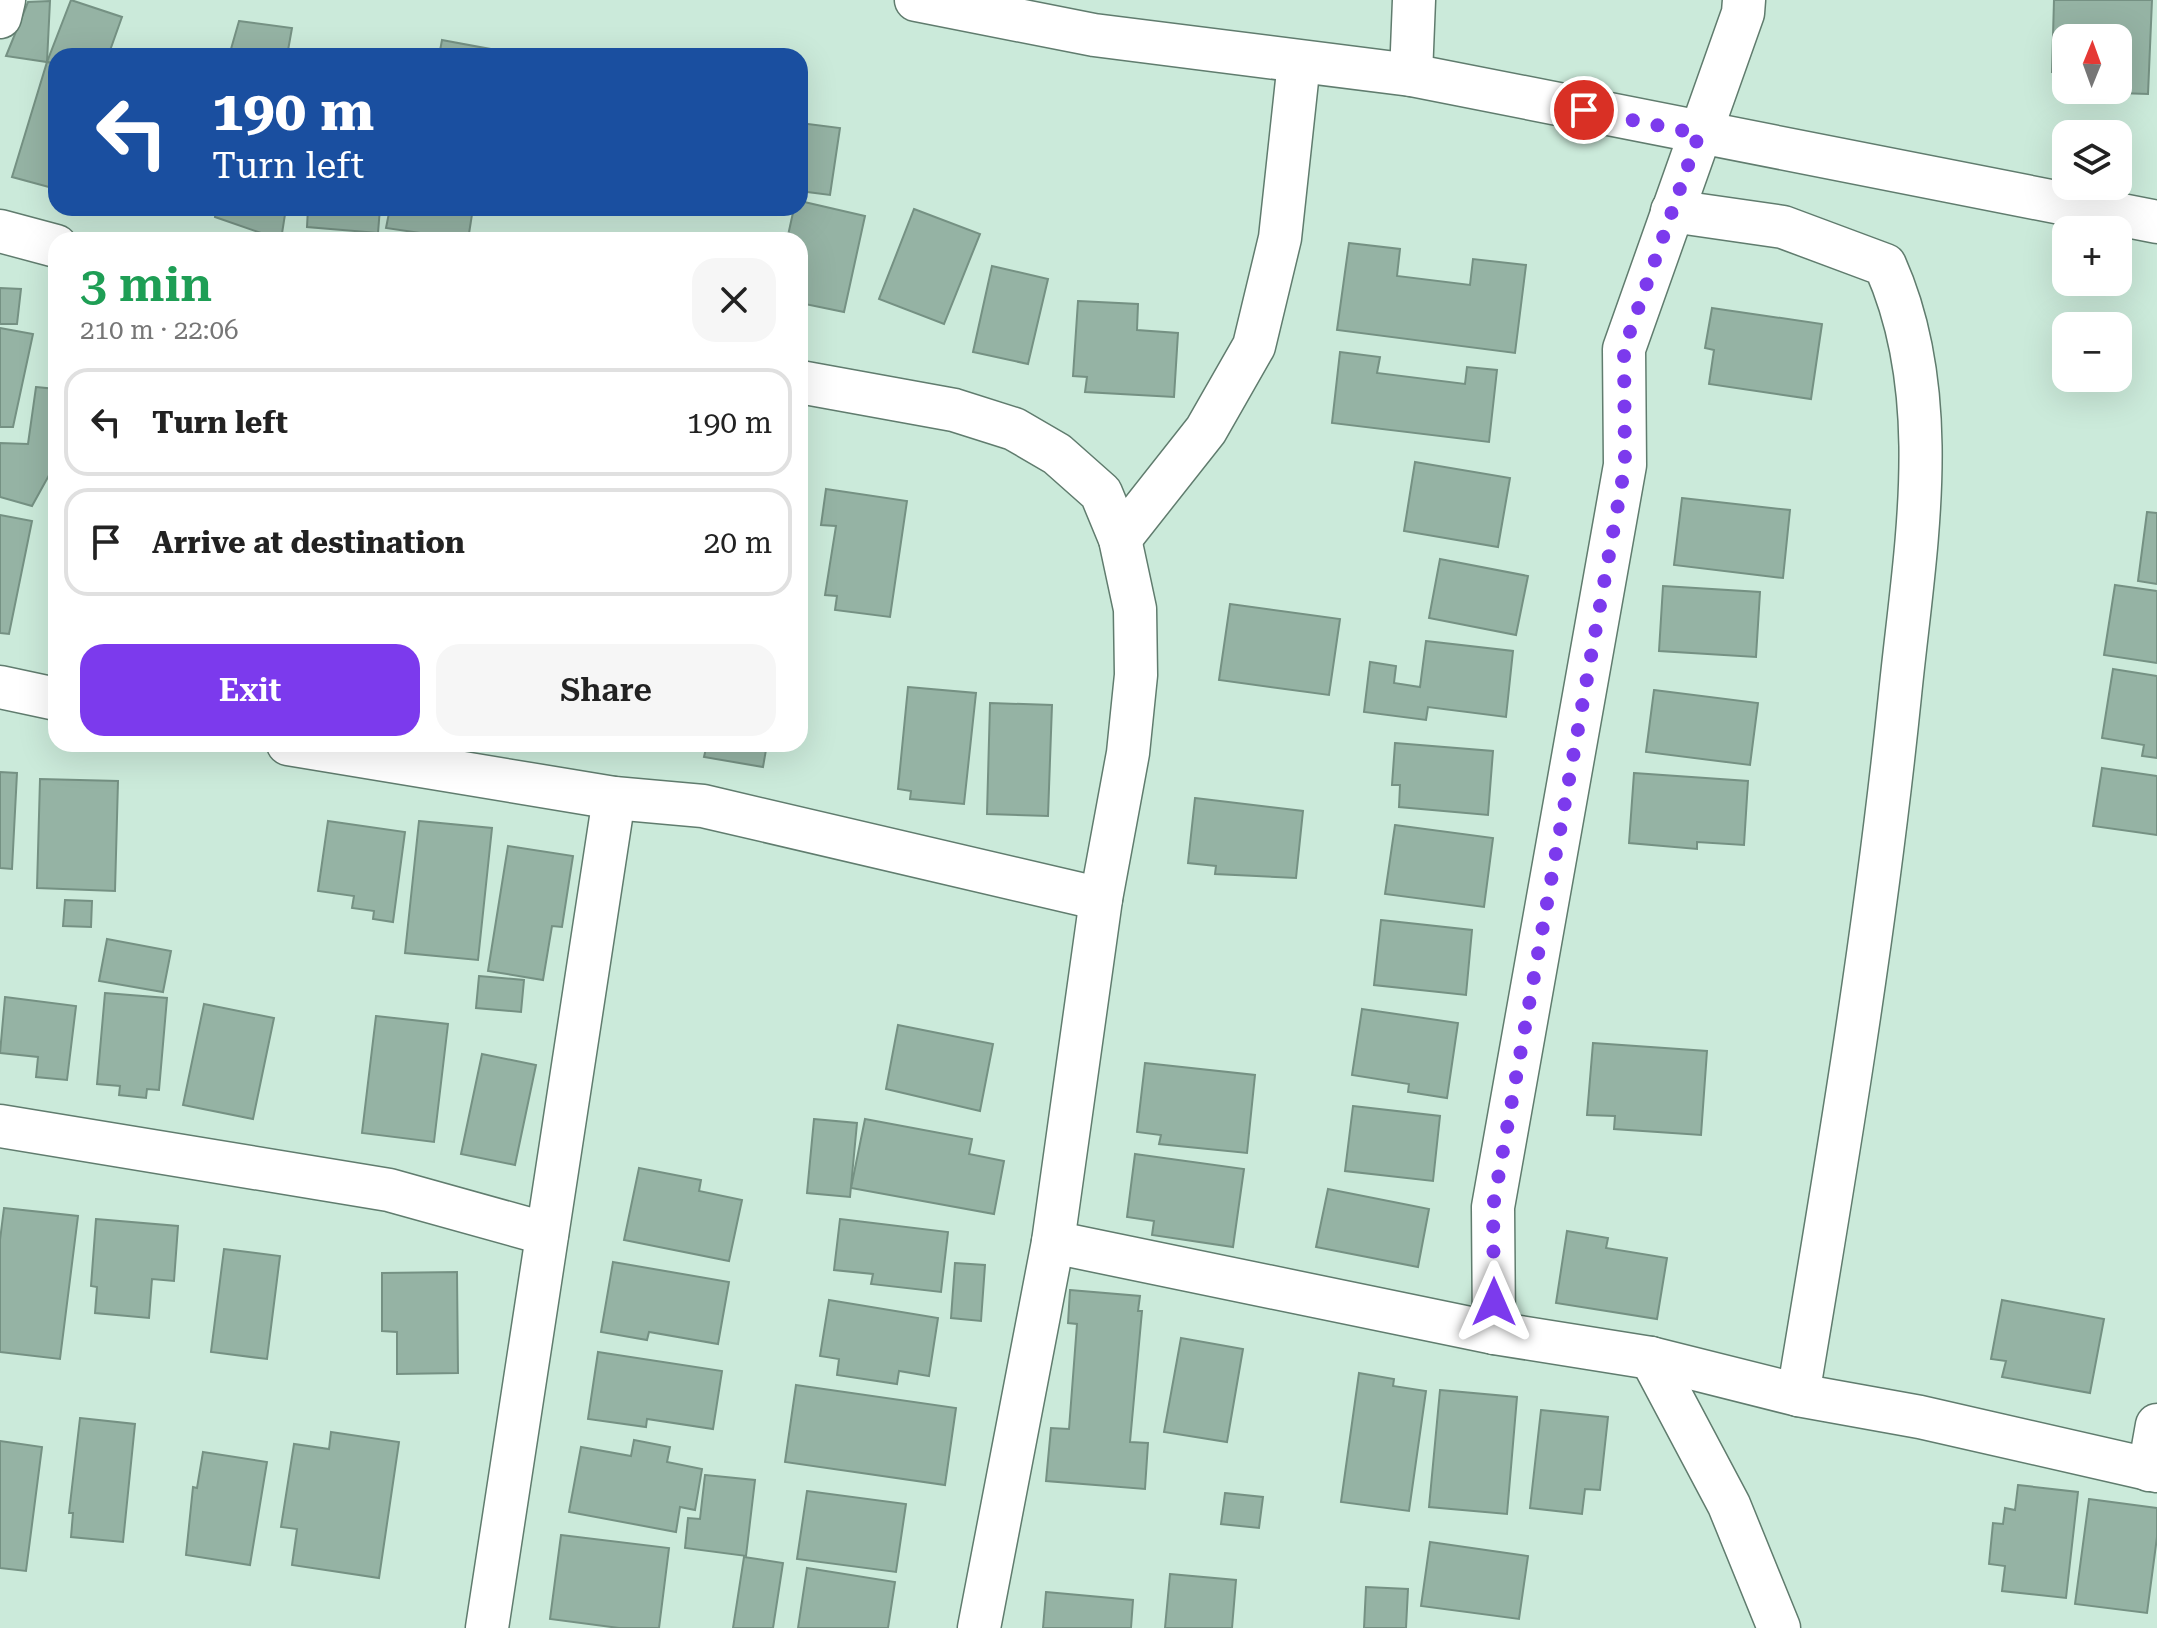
<!DOCTYPE html>
<meta charset="utf-8">
<style>
:root{--surface:#fff;--page:#f6f6f6;--text:#222;--muted:#767676;--line:#e0e0e0;--accent:#7c3aed}
body{margin:0;font-family:"Roboto Serif",serif;background:var(--page);color:var(--text);height:100vh;display:flex;flex-direction:column;font-size:30px;white-space:nowrap}
*{box-sizing:border-box;margin:0}
p{font-size:26px;color:var(--muted)}
.icon{flex:none;width:44px;height:44px;fill:none;stroke:currentColor;stroke-width:2;stroke-linecap:round;stroke-linejoin:round}
.map{position:relative;flex:1;overflow:hidden}
.side{position:absolute;left:48px;top:232px;width:760px;height:520px;display:flex;flex-direction:column;background:var(--surface);border-radius:24px;box-shadow:0 8px 32px #0002}
.side>*{flex:none}
.banner{position:absolute;left:48px;top:48px;width:760px;height:168px;border-radius:24px;box-shadow:0 8px 32px #0002;background:#1a4fa0;color:#fff;overflow:hidden}
.needle{width:52px;rotate:1deg}
.tools{position:absolute;left:2052px;top:24px;display:grid;gap:16px}
.tools a{display:grid;place-items:center;width:80px;height:80px;border-radius:16px;background:var(--surface);box-shadow:0 8px 32px #0002;font-size:40px}
.pin{position:absolute;display:grid;place-items:center;width:68px;height:68px;color:#fff;margin:-34px;border:4px solid #fff;border-radius:50%;box-shadow:0 2px 8px #0007}
.me{position:absolute;width:88px;margin:-44px;rotate:0deg;stroke-linejoin:round;filter:drop-shadow(0 0 6px #0008)}
.turn{display:flex;align-items:center;gap:28px;height:168px;padding:0 32px;font-size:36px}
.turn .icon{width:104px;height:104px;stroke-width:2.5}
.turn b{display:block;font-size:56px;line-height:68px}
.round{display:grid;place-items:center;flex:none;width:84px;height:84px;border-radius:24px;background:var(--page)}
.overview{display:flex;align-items:center;justify-content:space-between;height:136px;padding:0 32px}
h1{font-size:48px;font-weight:600;line-height:60px;color:#1e9e55}
.primary-button{display:flex;gap:16px;margin-top:auto;padding:16px 32px}
.primary-button a{flex:1;height:92px;border-radius:24px;background:var(--accent);color:#fff;font-size:32px;font-weight:600;line-height:92px;text-align:center}
.primary-button a+a{background:var(--page);color:var(--text)}
ul{padding:0;list-style:none}
li{display:flex;align-items:center;gap:24px;height:108px;margin:0 16px 12px;padding:0 16px;border:4px solid var(--line);border-radius:24px}
li div{flex:1}
li b{display:block;font-size:30px}
li em{font-style:normal}
.map>svg:first-child{display:block}
</style>
<div class="map">
<svg width="2157" height="1628" viewBox="0 0 2157 1628">
<rect width="100%" height="100%" fill="#cbeada"/>
<g fill="#95b3a4" stroke="#759183" stroke-width="2">
<path d="M71 0 122 17 108 56H56V64L47 62Z"/>
<path d="M2054 0H2152L2148 94 2086 92 2118 90V38H2066V73L2052 72Z"/>
<path d="M50 1 47 62 6 56 28 2Z"/>
<path d="M239 21 292 28 287 56H229Z"/>
<path d="M442 40 512 53 511 56H439Z"/>
<path d="M47 62 56 64V189L12 177Z"/>
<path d="M800 123 840 128 830 195 800 191Z"/>
<path d="M800 201 865 216 844 312 800 303V240H787L794 208H800Z"/>
<path d="M216 208H286L281 240 215 217Z"/>
<path d="M308 208H380L378 233 307 227Z"/>
<path d="M390 208H473L468 240 386 228Z"/>
<path d="M914 209 980 234 944 324 879 299Z"/>
<path d="M1349 243 1400 249 1397 276 1470 285 1473 259 1526 265 1515 353 1337 330Z"/>
<path d="M992 266 1048 279 1028 364 973 352Z"/>
<path d="M0 288 21 289 17 324H0Z"/>
<path d="M1078 301 1138 304 1137 330 1178 333 1174 397 1085 392 1087 377 1073 376Z"/>
<path d="M1712 308 1822 324 1811 399 1709 384 1714 350 1705 348Z"/>
<path d="M0 328 33 334 13 427H0Z"/>
<path d="M1340 352 1380 357 1377 373 1465 384 1467 367 1497 370 1489 442 1332 423Z"/>
<path d="M36 387 56 389V401L53 468 32 506 0 497V443L28 444Z"/>
<path d="M1415 462 1510 478 1498 547 1404 531Z"/>
<path d="M826 489 907 501 890 617 835 610 837 596 825 595 836 526 821 525Z"/>
<path d="M1682 498 1790 510 1783 578 1674 565Z"/>
<path d="M2147 512 2157 513V584L2138 581Z"/>
<path d="M0 515 32 521 9 634 0 633Z"/>
<path d="M1440 559 1528 576 1516 635 1429 618Z"/>
<path d="M2115 585 2157 591V663L2104 655Z"/>
<path d="M1663 586 1760 592 1756 657 1659 651Z"/>
<path d="M1230 604 1340 619 1329 695 1219 680Z"/>
<path d="M800 615 806 617 800 640Z"/>
<path d="M1426 641 1513 651 1506 717 1428 707 1426 720 1364 712 1370 662 1396 666 1394 683 1420 687Z"/>
<path d="M2113 669 2157 676V758L2142 756 2144 745 2102 738Z"/>
<path d="M908 687 976 693 964 804 910 799 911 791 898 789Z"/>
<path d="M1654 690 1758 703 1750 765 1646 752Z"/>
<path d="M990 703 1052 705 1048 816 987 814Z"/>
<path d="M1395 743 1493 751 1488 815 1399 807 1400 785H1392Z"/>
<path d="M624 744H657V748Z"/>
<path d="M707 744H767L763 767 704 757Z"/>
<path d="M2102 768 2157 776V835L2093 826Z"/>
<path d="M0 772 17 773 12 869 0 868Z"/>
<path d="M1634 773 1748 781 1744 845 1697 842V849L1629 843Z"/>
<path d="M40 779 118 781 115 891 37 888Z"/>
<path d="M1195 798 1303 811 1296 878 1215 874 1216 866 1188 863Z"/>
<path d="M328 821 405 832 393 922 373 919 374 911 352 908 354 896 318 891Z"/>
<path d="M419 821 492 828 478 960 405 953Z"/>
<path d="M1395 825 1493 838 1484 907 1385 894Z"/>
<path d="M508 846 573 856 562 927 552 926 543 980 488 971Z"/>
<path d="M65 900 92 901 91 927 63 926Z"/>
<path d="M1381 920 1472 930 1466 995 1374 985Z"/>
<path d="M107 939 171 951 163 992 99 981Z"/>
<path d="M479 976 524 980 521 1012 476 1008Z"/>
<path d="M105 993 167 998 159 1090 147 1089 146 1098 119 1095 120 1086 97 1084Z"/>
<path d="M5 997 76 1006 67 1080 36 1077 38 1057 0 1053Z"/>
<path d="M204 1004 274 1018 253 1119 183 1105Z"/>
<path d="M1362 1009 1458 1023 1447 1098 1408 1092 1409 1084 1352 1075Z"/>
<path d="M376 1016 448 1024 434 1142 362 1133Z"/>
<path d="M898 1025 993 1044 980 1111 886 1089Z"/>
<path d="M1593 1043 1707 1051 1701 1135 1614 1129 1615 1116 1587 1115Z"/>
<path d="M482 1054 536 1065 515 1165 461 1154Z"/>
<path d="M1145 1063 1255 1075 1247 1153 1159 1144 1161 1135 1137 1132Z"/>
<path d="M1353 1106 1440 1116 1433 1181 1345 1171Z"/>
<path d="M814 1119 857 1123 850 1197 807 1193Z"/>
<path d="M865 1119 972 1139 969 1154 1004 1161 994 1214 851 1188Z"/>
<path d="M1135 1154 1244 1169 1233 1247 1152 1235 1154 1221 1127 1217Z"/>
<path d="M639 1168 701 1180 699 1191 742 1200 729 1261 624 1240Z"/>
<path d="M1328 1189 1429 1209 1418 1267 1316 1247Z"/>
<path d="M4 1208 78 1216 60 1359 0 1352V1240Z"/>
<path d="M96 1219 178 1226 174 1281 152 1279 149 1318 95 1313 97 1287 91 1286Z"/>
<path d="M840 1219 948 1232 941 1292 871 1284 873 1274 834 1270Z"/>
<path d="M1567 1231 1608 1238 1606 1248 1667 1258 1657 1319 1556 1303Z"/>
<path d="M224 1249 280 1256 267 1359 211 1352Z"/>
<path d="M613 1262 729 1282 718 1344 649 1332 647 1340 601 1332Z"/>
<path d="M955 1263 985 1265 981 1321 951 1318Z"/>
<path d="M457 1272 458 1373 397 1374V1332L382 1331V1273Z"/>
<path d="M1070 1290 1140 1296 1138 1311H1142L1130 1442 1148 1443 1145 1489 1046 1481 1051 1428 1069 1429 1077 1324 1068 1323Z"/>
<path d="M829 1300 938 1318 929 1376 899 1371 897 1384 837 1375 839 1359 820 1356Z"/>
<path d="M2002 1300 2104 1319 2090 1393 2002 1377 2006 1361 1991 1359Z"/>
<path d="M1181 1338 1243 1349 1227 1442 1164 1432Z"/>
<path d="M598 1352 722 1371 713 1429 647 1419 646 1427 588 1419Z"/>
<path d="M1359 1373 1394 1379 1393 1386 1426 1391 1409 1511 1341 1502Z"/>
<path d="M796 1385 956 1408 945 1485 785 1462Z"/>
<path d="M1440 1390 1517 1397 1507 1514 1429 1507Z"/>
<path d="M1541 1410 1608 1417 1600 1490 1585 1489 1582 1514 1530 1508Z"/>
<path d="M80 1418 135 1424 123 1542 71 1537 73 1513H69Z"/>
<path d="M331 1432 399 1442 379 1578 292 1565 297 1529 281 1527 294 1444 329 1449Z"/>
<path d="M634 1440 670 1447 667 1462 702 1469 695 1510 680 1507 676 1532 569 1512 581 1447 631 1456Z"/>
<path d="M0 1441 42 1447 26 1571 0 1568Z"/>
<path d="M203 1452 267 1462 250 1565 186 1555 193 1487 197 1488Z"/>
<path d="M705 1475 755 1480 746 1556 685 1548 688 1518 700 1519Z"/>
<path d="M2018 1485 2078 1492 2066 1598 2002 1591 2005 1566 1989 1564 1993 1523 2003 1524 2005 1508 2015 1510Z"/>
<path d="M807 1491 906 1504 896 1572 797 1559Z"/>
<path d="M1225 1493 1263 1497 1259 1528 1221 1524Z"/>
<path d="M2089 1499 2157 1508V1537L2147 1613 2075 1604Z"/>
<path d="M561 1535 669 1548 659 1628H619L550 1619Z"/>
<path d="M1430 1542 1528 1556 1519 1619 1421 1606Z"/>
<path d="M744 1557 783 1563 773 1628H733Z"/>
<path d="M807 1568 895 1582 888 1628H798Z"/>
<path d="M1170 1574 1236 1580 1232 1628H1165Z"/>
<path d="M1366 1587 1408 1589 1406 1628H1364Z"/>
<path d="M1046 1592 1133 1600 1131 1628H1043Z"/>
</g>
<g fill="none" stroke-linecap="round" stroke-linejoin="round">
<defs>
<g id="minor">
<path d="M916 0 1094 35 1411 75 2157 222"/>
<path d="M0 17 4 0"/>
<path d="M1411 75 1414 0"/>
<path d="M1672 211 1783 227 1885 265C1945 399 1914 555 1900 695 1876 930 1837 1162 1798 1395"/>
<path d="M0 231 56 246"/>
<path d="M800 382 954 410 1014 429 1057 454 1101 493 1120 539 1135 609 1136 675 1128 753 1101 899 1053 1242 979 1628"/>
<path d="M1120 539 1206 430 1254 346 1280 238 1299 62"/>
<path d="M0 687 56 699"/>
<path d="M288 744 614 798 703 806 1101 899"/>
<path d="M0 1126 389 1190 547 1234"/>
<path d="M1053 1242 1494 1333 1651 1358 1798 1395 1920 1417 2157 1471"/>
<path d="M1494 1333 1493 1207 1625 465 1624 349 1743 13 1744 0"/>
<path d="M1651 1358 1729 1505 1779 1628"/>
<path d="M2149 1470 2157 1425"/>
<path d="M487 1628 614 798"/>
</g>
</defs>
<use href="#minor" stroke="#607c6e" stroke-width="45"/>
<use href="#minor" stroke="#fff" stroke-width="42"/>
</g>
<g fill="none" stroke-linecap="round" stroke-linejoin="round">
<path stroke="#7c3aed" stroke-width="14" stroke-dasharray="0 25.2" d="M1494 1302 1493 1207 1625 465 1624 349 1699 134 1584 110"/>
</g>
</svg>
<div class="tools">
<a><svg class="needle" viewBox="-14 -14 28 28"><path d="M0-13l5 13h-10z" fill="#e53935"/><path d="M0 13l5-13h-10z" fill="#767676"/></svg></a>
<a><svg class="icon" aria-label="layers" viewBox="0 0 24 24"><path d="M12 4l9 5-9 5-9-5zM3 14l9 5 9-5"/></svg></a>
<a>+</a>
<a>−</a>
</div>
<div class="pin" style="left:1584px;top:110px;background:#d93025"><svg class="icon" aria-label="arrive" viewBox="0 0 24 24"><path d="M6 21V4h12l-3 4 3 4H6"/></svg></div>
<svg class="me" style="left:1494px;top:1302px" viewBox="-20 -20 40 40"><path d="M0-17L14 15 0 8-14 15z" fill="#7c3aed" stroke="#fff" stroke-width="4"/></svg>
<div class="banner">
<div class="turn"><svg class="icon" aria-label="left" viewBox="0 0 24 24"><path d="M17 20v-9H6M10 6l-5 5 5 5"/></svg><div><b>190 m</b>Turn left</div></div>
</div>
<section class="side">
<div class="overview"><div><h1>3 min</h1><p>210 m · 22:06</p></div><a class="round"><svg class="icon" aria-label="close" viewBox="0 0 24 24"><path d="M6 6l12 12M18 6L6 18"/></svg></a></div>
<ul>
<li><svg class="icon" aria-label="left" viewBox="0 0 24 24"><path d="M17 20v-9H6M10 6l-5 5 5 5"/></svg><div><b>Turn left</b></div><em>190 m</em></li>
<li><svg class="icon" aria-label="arrive" viewBox="0 0 24 24"><path d="M6 21V4h12l-3 4 3 4H6"/></svg><div><b>Arrive at destination</b></div><em>20 m</em></li>
</ul>
<div class="primary-button"><a>Exit</a><a>Share</a></div>
</section>
</div>
